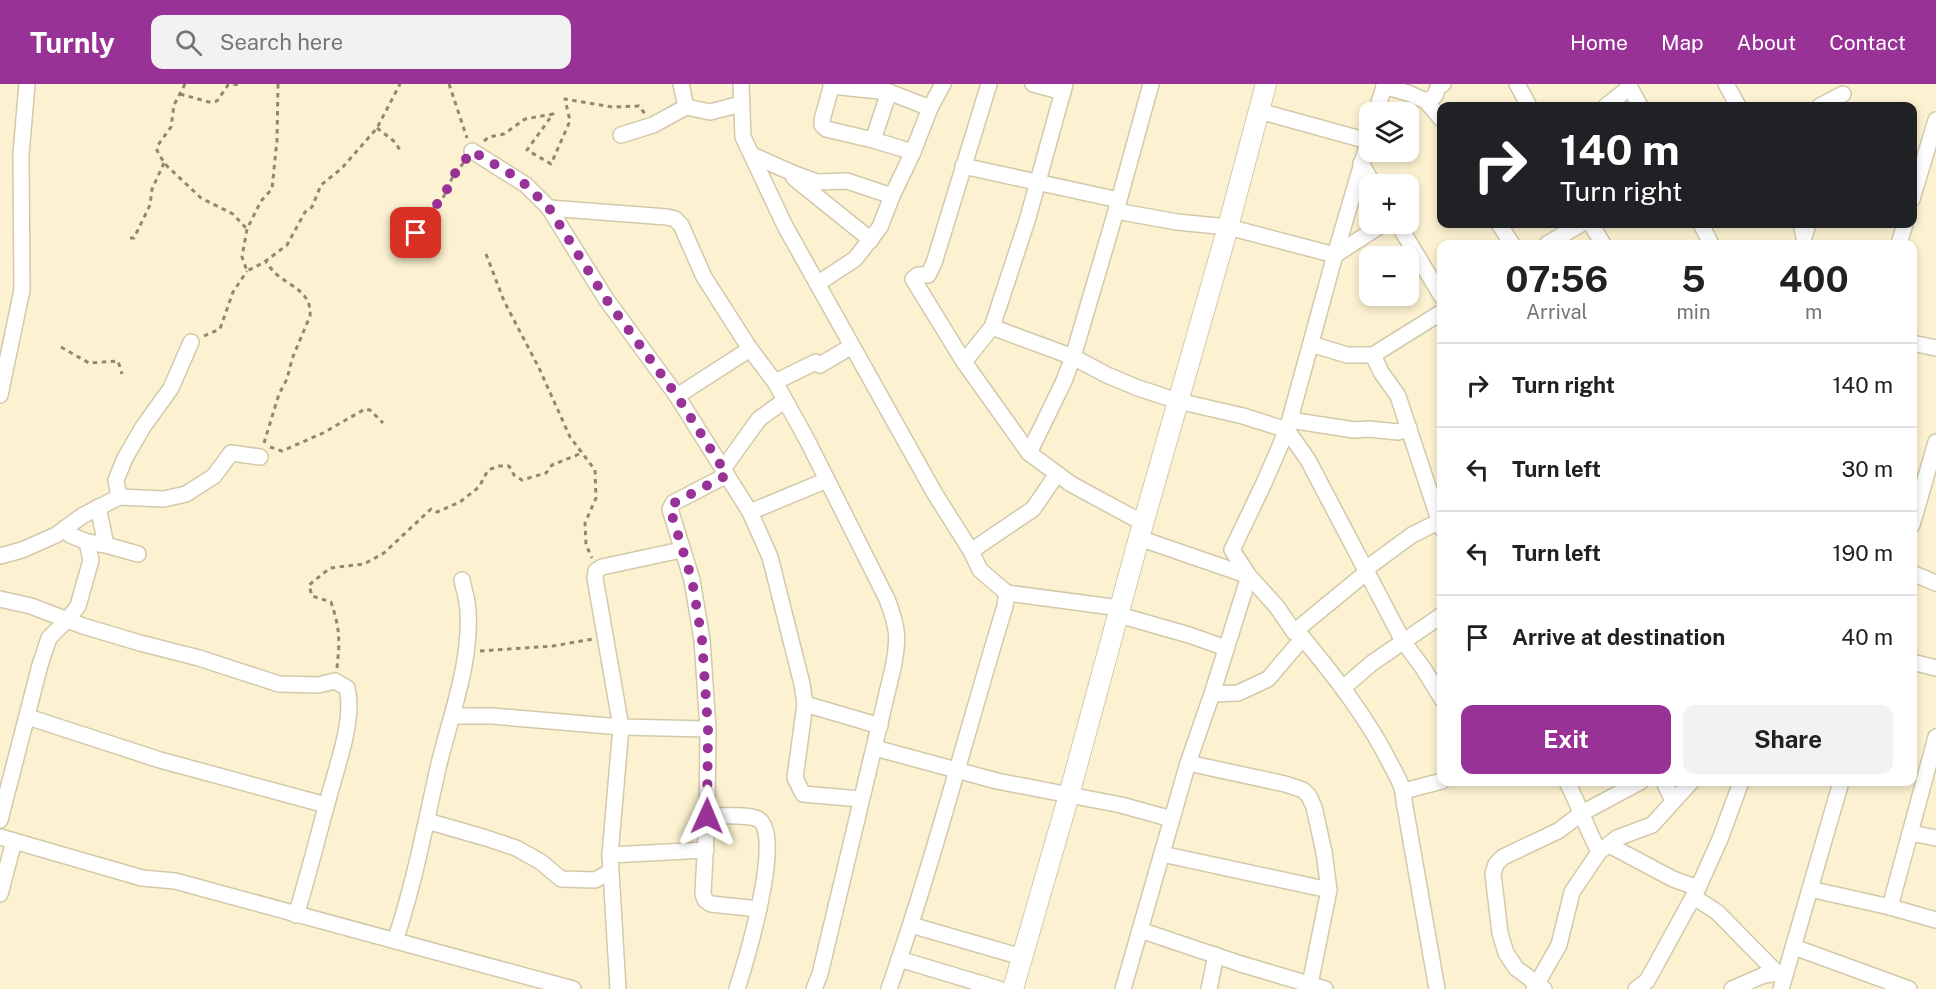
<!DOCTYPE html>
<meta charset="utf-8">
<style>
:root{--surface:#fff;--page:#f2f2f2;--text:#202124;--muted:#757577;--line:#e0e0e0;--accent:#983297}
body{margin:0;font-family:"Public Sans",sans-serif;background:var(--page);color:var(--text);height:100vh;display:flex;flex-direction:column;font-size:22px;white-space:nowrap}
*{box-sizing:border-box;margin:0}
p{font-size:20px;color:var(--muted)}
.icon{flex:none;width:33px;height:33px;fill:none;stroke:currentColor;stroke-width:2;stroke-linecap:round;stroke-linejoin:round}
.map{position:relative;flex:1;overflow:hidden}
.sheet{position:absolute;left:1437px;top:156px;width:480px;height:546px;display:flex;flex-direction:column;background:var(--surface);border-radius:12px;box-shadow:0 3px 9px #0003}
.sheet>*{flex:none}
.hud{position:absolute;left:1437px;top:18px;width:480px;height:126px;border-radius:12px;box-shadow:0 3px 9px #0003;background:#202124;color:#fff;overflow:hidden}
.tools{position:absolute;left:1359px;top:18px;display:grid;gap:12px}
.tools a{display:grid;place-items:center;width:60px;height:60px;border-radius:12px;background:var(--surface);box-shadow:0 3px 9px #0003;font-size:30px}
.pin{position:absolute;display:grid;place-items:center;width:51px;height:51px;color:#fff;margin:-26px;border-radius:12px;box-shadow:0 3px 9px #0006}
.me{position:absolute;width:66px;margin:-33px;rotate:1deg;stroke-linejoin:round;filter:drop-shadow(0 0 4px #0008)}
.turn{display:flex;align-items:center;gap:21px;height:126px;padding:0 24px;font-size:27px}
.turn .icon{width:78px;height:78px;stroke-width:2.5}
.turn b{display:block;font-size:42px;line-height:51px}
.eta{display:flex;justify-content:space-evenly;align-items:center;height:102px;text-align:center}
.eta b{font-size:36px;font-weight:700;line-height:42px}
.primary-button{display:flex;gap:12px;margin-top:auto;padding:12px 24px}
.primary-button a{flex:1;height:69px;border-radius:12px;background:var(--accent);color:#fff;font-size:24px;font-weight:700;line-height:69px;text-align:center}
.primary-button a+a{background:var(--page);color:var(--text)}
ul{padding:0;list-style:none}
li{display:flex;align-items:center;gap:18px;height:84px;padding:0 24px;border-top:2px solid var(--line)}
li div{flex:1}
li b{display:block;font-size:22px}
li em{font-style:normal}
header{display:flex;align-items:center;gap:36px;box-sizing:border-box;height:84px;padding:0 30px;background:var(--accent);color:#fff}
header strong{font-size:28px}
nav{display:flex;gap:33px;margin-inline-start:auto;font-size:21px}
.search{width:420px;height:54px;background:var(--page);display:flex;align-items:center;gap:15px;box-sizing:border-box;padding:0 21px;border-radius:12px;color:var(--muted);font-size:22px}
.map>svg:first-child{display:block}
</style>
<header>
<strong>Turnly</strong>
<div class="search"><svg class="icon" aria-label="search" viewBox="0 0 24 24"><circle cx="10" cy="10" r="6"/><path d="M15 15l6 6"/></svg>Search here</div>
<nav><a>Home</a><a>Map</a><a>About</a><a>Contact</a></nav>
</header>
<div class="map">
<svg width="1936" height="905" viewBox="0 0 1936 905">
<rect width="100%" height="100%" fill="#fcf2d1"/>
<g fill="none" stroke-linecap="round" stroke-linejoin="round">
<defs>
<g id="minor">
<path d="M681 0 686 23"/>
<path d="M741 0 743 53 785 142 935 410 971 467 980 486 1007 509 1005 522C966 650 933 779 889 905"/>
<path d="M832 0 822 36V41L826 45 873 56 913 68"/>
<path d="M989 0 934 179 928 191H918L913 195 964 278 1029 369 1071 400 1143 439"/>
<path d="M1033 0 1063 8"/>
<path d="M1517 0 1529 22"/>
<path d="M1628 0 1640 22"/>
<path d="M1726 0 1738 22"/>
<path d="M831 2 889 8 930 24"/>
<path d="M1384 2 1408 9 1426 17 1442 36"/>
<path d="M1426 17 1435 12 1438 3 1443 0"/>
<path d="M1606 22 1630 3"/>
<path d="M1820 22 1843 10"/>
<path d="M1259 27 1368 57"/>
<path d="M1376 28 1385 0"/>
<path d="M621 51 653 41 686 23 710 28 741 20"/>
<path d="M1370 52 1335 171 1287 346 1308 376 1403 557 1423 584 1442 615"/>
<path d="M873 56 889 8"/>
<path d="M472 67 526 101 549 124 606 215 677 312 750 428 770 473 802 600 805 620 880 642"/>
<path d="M752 71 795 90 817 98 847 97 892 112"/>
<path d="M1361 79 1373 100"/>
<path d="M963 82 1119 116"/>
<path d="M794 94 871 156"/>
<path d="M1912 115 1936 36"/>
<path d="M549 124 667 133 675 135 681 141 704 193 750 265 775 298 806 354 887 515C898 544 899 554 893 584L820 890 814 905"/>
<path d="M1116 127 1177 138 1228 143 1335 171 1383 140"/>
<path d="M1398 140 1442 213"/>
<path d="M1499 140 1512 160"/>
<path d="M1591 140 1603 160"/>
<path d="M1701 140 1711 160"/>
<path d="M1801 140 1804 153 1808 140"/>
<path d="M1547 160 1581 140"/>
<path d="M1899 160 1905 140"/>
<path d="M817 200 855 175 880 143 892 112 913 68 930 24 943 0"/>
<path d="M992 243 1073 273 1107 291 1138 304 1178 317 1243 332 1287 346 1264 399 1232 466 1249 492 1277 523 1294 548 1303 554C1336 594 1369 636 1392 683 1398 694 1404 704 1404 717L1437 905"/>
<path d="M1912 259 1936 264"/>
<path d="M1311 260 1347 271H1373L1381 288 1398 312 1442 445"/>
<path d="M1373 271 1442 228"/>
<path d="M964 278 992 243 1027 137 1065 0"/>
<path d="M775 298 816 278 820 281 852 262"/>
<path d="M0 311 22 206 21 70 27 0"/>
<path d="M677 312 750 265"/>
<path d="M1290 336 1354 346 1369 345 1398 348 1409 344"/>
<path d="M1029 369 1064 297 1073 273 1116 127 1151 0"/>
<path d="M723 385 759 335 784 317"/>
<path d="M727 391 673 419 670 425 692 496 702 556 708 645 707 732 703 810 705 816 711 820 759 825"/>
<path d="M119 413 164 415 186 410 214 392 231 369 260 373"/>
<path d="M98 423 106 461"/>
<path d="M750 428 827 396"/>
<path d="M1912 441 1936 358"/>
<path d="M65 444 70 451 87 458 106 461 138 470"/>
<path d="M971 467 1033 425 1057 390"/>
<path d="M0 472 22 466 56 451 82 432 119 413 116 396 125 374 143 343 171 304 191 258"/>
<path d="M1367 484 1412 451 1442 436"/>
<path d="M1912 489 1936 499"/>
<path d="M1007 509 1120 524"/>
<path d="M0 515 31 522 83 542 140 559 199 574 279 600 318 601 335 597 347 604C355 636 336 684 328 716 317 755 308 793 296 831"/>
<path d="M1119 531 1189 551 1226 564"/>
<path d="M1294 548 1368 487"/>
<path d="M1912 578 1936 584"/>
<path d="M1343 604 1372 579 1442 531"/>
<path d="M1212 610 1238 609 1268 595 1303 554"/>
<path d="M805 620 795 694 803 710 861 715"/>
<path d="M453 632H492L621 643 708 645"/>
<path d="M28 633 160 676 326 721"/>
<path d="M875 664 997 697 1121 721 1172 735"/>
<path d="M1188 679 1285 700 1303 706 1309 712 1314 723 1324 768 1329 806 1309 905"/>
<path d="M1567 698C1579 721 1587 745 1599 768"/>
<path d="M1664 698 1673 717"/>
<path d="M1404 707 1442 697"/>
<path d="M707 732C720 732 747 730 758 735 785 750 745 880 737 905"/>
<path d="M0 736 40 581 49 554 68 535 78 522 91 476 87 458"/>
<path d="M427 737 486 754 516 764 541 778 561 795 595 796 610 788"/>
<path d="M1910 749 1936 754"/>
<path d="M0 753 142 794 175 797 573 905"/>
<path d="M1609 761 1673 795 1698 804"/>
<path d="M1162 770 1329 806"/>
<path d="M610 771 621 643 595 494 596 487 602 483 681 466"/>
<path d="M1810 805 1890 823 1936 836"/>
<path d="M0 810 14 757"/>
<path d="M1694 813 1717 828 1778 890"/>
<path d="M1890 823 1936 653"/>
<path d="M911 841 1022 873"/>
<path d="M1140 846 1241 880 1325 905"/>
<path d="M395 857C414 801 425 742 438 684 450 633 471 581 468 528 468 517 464 506 462 496"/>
<path d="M1794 863 1909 905"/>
<path d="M899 875 999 905"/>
<path d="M618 905 610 771 706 766"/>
<path d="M1123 905 1188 679 1212 610 1249 492 1139 454"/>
<path d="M1209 905 1216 871"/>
<path d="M1534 905 1559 861 1572 808 1599 768 1617 754 1652 741 1691 698"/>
<path d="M1544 905 1516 884 1506 869 1500 849 1493 790 1496 780 1503 773 1558 747 1582 729 1640 698"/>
<path d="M1636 905 1647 897 1652 888 1698 804 1720 755 1741 698"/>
<path d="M1732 905 1764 891 1783 889"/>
<path d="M1781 905 1841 698"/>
</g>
<path id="tertiary" d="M1013 905 1069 711 1139 454 1228 143 1266 0"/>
</defs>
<use href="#minor" stroke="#d3c9aa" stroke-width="18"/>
<use href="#tertiary" stroke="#d3c9aa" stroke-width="22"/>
<g stroke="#8f8972" stroke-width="3" stroke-dasharray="4.5 4.5" stroke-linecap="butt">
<path d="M185 0 174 21 171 43 158 61 157 66 159 71 167 82 201 114 233 130 247 145"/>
<path d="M278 0 277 56 272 105 261 117 247 145 242 173 247 187 263 179 287 161 305 128 312 123 321 101 342 84 377 44 400 0"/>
<path d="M449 0 467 54"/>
<path d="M180 10 209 18 217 17 228 1 242 0"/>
<path d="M377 44 395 58 401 68"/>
<path d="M484 57 489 53 504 50 525 35 553 30 527 66 551 80 570 37 565 15 612 23 639 22 645 30"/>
<path d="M130 154H134L150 121 152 105 164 79"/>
<path d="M407 165 426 133 444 112 453 92 465 77"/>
<path d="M486 170 504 217 539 284 570 353 595 386 596 414 585 439 586 461 592 474"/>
<path d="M204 252 220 245 233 208 247 187"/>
<path d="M61 263 89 279 118 277 122 290"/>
<path d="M264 359 279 310 287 295 292 275 310 232C312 207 290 203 275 189 272 186 269 182 266 178"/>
<path d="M270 363 282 367 323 349 365 325 370 326 383 339"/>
<path d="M480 567 553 562 593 555"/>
<path d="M337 584C340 556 340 545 331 518L312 512 309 501 330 484 364 480 384 469 431 425 437 428 460 418 479 403 488 386 499 382H509L514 391 522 396 546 389 552 381 582 369"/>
</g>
<use href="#minor" stroke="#fff" stroke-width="15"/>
<use href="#tertiary" stroke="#fff" stroke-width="20"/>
</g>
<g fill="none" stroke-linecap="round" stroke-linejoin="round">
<path stroke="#983297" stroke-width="10" stroke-dasharray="0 18" d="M416 149 426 133 444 112 453 92 472 67 511 90 526 101 549 124 606 215 677 312 727 391 674 419 670 425 692 496 702 556 708 645 707 732"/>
</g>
</svg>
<div class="tools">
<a><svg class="icon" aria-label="layers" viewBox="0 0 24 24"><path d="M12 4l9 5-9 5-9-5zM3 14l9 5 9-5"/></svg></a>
<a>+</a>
<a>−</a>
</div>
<div class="pin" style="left:416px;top:149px;background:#d93025"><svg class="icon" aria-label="arrive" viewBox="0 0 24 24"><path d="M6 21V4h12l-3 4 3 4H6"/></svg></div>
<svg class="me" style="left:707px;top:732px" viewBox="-20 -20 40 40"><path d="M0-17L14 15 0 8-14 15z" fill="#983297" stroke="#fff" stroke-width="4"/></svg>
<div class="hud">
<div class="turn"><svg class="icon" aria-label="right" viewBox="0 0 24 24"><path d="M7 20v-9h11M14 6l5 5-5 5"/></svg><div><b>140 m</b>Turn right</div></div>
</div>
<section class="sheet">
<div class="eta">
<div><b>07:56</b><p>Arrival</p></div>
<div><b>5</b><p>min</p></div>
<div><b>400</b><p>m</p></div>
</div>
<ul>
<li><svg class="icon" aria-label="right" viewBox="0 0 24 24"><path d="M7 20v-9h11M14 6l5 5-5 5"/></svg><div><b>Turn right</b></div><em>140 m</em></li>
<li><svg class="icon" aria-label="left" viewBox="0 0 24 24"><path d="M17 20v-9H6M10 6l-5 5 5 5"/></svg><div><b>Turn left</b></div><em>30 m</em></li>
<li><svg class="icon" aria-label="left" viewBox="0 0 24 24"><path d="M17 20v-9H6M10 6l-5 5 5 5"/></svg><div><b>Turn left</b></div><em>190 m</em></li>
<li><svg class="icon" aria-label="arrive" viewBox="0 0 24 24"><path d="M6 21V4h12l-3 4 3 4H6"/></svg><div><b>Arrive at destination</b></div><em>40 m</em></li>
</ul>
<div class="primary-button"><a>Exit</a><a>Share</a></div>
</section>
</div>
